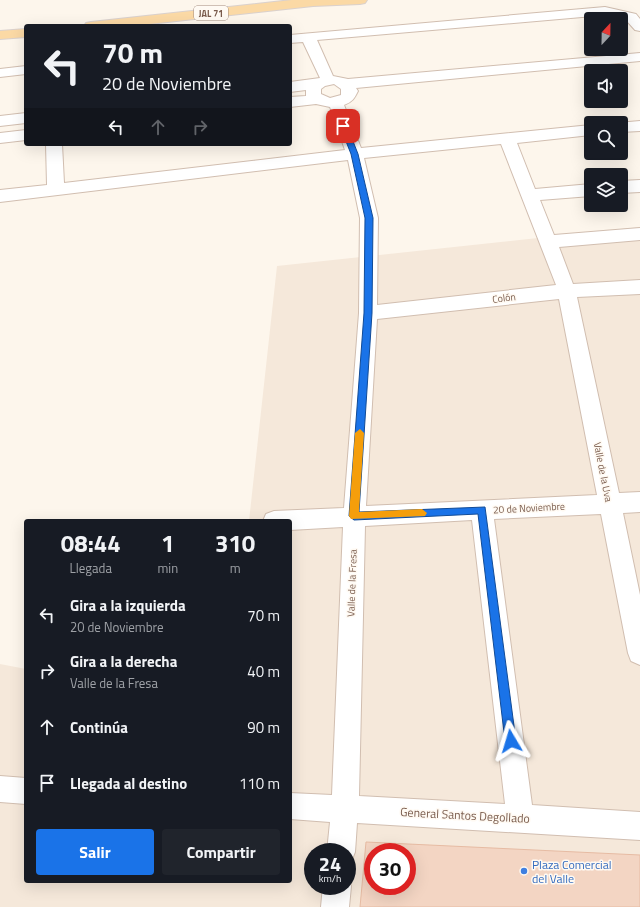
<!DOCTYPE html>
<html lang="es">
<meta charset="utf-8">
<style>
:root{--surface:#171b24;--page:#20242c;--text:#f1f3f6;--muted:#9ea1a6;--accent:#1a73e8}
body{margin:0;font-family:"Titillium Web",sans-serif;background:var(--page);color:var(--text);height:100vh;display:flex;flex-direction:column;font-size:15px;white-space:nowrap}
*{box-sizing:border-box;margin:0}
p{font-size:13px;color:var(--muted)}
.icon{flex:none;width:22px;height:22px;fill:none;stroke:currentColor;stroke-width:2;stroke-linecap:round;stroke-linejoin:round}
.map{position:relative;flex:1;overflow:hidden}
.side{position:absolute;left:24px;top:519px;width:268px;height:364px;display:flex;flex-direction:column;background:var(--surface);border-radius:4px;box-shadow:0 4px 16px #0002}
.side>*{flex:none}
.guide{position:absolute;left:24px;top:24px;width:268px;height:122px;border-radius:4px;box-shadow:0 4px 16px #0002;background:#171b24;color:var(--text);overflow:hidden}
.needle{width:26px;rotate:22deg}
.controls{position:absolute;left:584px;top:12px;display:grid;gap:8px}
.controls a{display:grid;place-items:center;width:44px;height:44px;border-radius:4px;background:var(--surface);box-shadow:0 4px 16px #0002;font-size:20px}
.speed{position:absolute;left:304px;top:843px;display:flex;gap:8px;font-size:20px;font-weight:700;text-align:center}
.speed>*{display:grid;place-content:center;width:52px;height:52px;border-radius:50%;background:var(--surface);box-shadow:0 4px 16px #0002;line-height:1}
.speed small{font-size:10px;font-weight:400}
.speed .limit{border:6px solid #d22;background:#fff;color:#111}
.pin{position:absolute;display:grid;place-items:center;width:34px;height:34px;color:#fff;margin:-17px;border-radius:8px;box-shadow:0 2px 6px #0006}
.me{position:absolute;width:44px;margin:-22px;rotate:353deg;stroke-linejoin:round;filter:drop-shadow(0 0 3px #0008)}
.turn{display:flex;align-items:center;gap:14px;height:84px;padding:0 12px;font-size:18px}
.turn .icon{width:52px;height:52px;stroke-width:2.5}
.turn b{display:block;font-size:28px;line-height:34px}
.lanes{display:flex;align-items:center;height:38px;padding:0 12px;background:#0003;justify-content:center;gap:20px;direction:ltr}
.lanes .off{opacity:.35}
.eta{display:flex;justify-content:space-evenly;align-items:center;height:68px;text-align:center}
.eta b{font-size:24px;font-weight:700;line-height:28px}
.primary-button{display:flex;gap:8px;margin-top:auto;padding:8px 12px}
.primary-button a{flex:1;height:46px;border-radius:4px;background:var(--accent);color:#fff;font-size:16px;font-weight:700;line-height:46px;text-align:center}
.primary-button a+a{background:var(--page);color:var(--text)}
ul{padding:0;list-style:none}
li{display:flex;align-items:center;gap:12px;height:56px;padding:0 12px}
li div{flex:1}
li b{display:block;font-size:15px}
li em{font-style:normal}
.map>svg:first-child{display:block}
</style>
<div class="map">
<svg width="640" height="907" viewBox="0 0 640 907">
<rect width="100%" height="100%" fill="#fdf6ec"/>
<path fill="#f5e8da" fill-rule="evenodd" d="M640 227V907H0V664L26 669V881H290V521H249L277 266ZM313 852H347V886H313ZM373 852H407V886H373Z"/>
<path fill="#f3d5c3" stroke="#e6bba3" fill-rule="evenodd" d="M366 842 640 855V907H360ZM373 852H407V886H373Z"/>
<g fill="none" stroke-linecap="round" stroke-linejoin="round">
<defs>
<g id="minor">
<path d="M605 7 636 14 640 19V31L635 30 626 20 605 15 317 40 333 76 348 79 640 53V61L356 88 358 91C354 99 352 102 344 105L361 148 591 125V135L517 143 535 189 591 184V196L540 200 554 235 640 228V240L559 247 573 284 640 280V294L577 297 619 493 640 492V512L623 513 640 595V665L631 661 628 653 601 514 494 519 532 805 640 812V840L357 823 355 852 351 862 347 863V852H327L330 822 290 819V793L332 795 343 527 290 530V521H263L266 514 274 511 344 508 359 313 360 218 348 160 0 202V190L47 185 46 144H62L64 183 345 150 330 107 316 104 290 107V97L306 96V90L290 92V82L320 78 303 42 290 43V35ZM334 84 341 89V95L330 98 321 94V89L325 86ZM501 144 556 285 377 305 378 218 364 158ZM559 299 597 495 366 506 377 319ZM472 520 505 804 359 796 365 526Z"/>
<path d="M26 66V74L0 77V69Z"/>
<path d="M26 113V123L0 126V116Z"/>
<path d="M640 121V131L621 132V123H617Z"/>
<path d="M26 130V140L0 143V133Z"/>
<path d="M640 180V192L621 193V181Z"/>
<path d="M0 776 26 778V804L0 802Z"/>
<path d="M347 876 351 886 349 907H321L323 886H347Z"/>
</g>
<g id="major">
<path d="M292 0H367L365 3 360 4 313 6 131 26H84L86 23 91 22Z"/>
<path d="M26 29V37L0 39V31Z"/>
</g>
</defs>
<use href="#minor" stroke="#d1beb0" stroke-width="2"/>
<use href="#major" stroke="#dad1cd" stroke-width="2"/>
<use href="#minor" fill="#fff" fill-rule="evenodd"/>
<use href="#major" fill="#fbd9a5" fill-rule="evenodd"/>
</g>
<path fill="#1a73e8" stroke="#114b97" d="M341 124 347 126 358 154 373 218 372 313 359 512 485 507 516 741 515 745 511 746 507 745 505 741 478 514 354 520 349 516 364 313 365 218 351 154 340 126Z"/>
<path fill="#f59e0b" d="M360 429 364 433 359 512 422 509 427 513 425 516 351 519 349 516 355 433Z"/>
<circle fill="#3f7fe0" stroke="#fffaf3" stroke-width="1.5" cx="524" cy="871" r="4"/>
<g text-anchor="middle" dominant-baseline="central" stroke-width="3" stroke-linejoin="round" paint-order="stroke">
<rect fill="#fffaf3" stroke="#a28b7f" stroke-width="1" x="194" y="6" width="34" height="14" rx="3"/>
<g font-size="9" font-weight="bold" fill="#7a5c4d">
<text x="211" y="13">JAL 71</text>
</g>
<g font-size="10" fill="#7a5c4d" stroke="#fffaf3">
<text transform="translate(504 298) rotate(-7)">Colón</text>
<text transform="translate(603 472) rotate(79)">Valle de la Uva</text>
<text transform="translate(529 508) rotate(-3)">20 de Noviembre</text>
<text transform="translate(352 583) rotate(-88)">Valle de la Fresa</text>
</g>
<g font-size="12" fill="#7a5c4d" stroke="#fffaf3">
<text transform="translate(465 815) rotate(3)">General Santos Degollado</text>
</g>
<g font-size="12" fill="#366cbe" stroke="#fffaf3" text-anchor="start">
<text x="532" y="864">Plaza Comercial<tspan x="532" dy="14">del Valle</tspan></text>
</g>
</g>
</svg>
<div class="controls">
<a><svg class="needle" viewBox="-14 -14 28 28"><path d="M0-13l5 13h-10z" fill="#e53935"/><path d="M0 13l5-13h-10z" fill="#9ea1a6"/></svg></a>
<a><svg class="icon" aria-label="sound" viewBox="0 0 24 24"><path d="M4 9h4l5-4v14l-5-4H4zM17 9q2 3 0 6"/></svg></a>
<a><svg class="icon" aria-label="search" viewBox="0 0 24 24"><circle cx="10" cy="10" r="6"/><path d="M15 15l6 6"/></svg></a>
<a><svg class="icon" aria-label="layers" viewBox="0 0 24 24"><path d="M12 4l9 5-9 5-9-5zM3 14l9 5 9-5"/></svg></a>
</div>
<div class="speed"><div>24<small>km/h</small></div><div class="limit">30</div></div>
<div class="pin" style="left:343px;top:126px;background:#d93025"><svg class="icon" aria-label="arrive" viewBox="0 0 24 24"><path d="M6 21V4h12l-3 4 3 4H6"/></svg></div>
<svg class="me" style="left:511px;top:741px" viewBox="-20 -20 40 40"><path d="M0-17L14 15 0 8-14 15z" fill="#1a73e8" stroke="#fff" stroke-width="4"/></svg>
<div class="guide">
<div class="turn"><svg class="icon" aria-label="left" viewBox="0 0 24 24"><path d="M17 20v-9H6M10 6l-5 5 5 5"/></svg><div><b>70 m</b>20 de Noviembre</div></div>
<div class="lanes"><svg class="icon" aria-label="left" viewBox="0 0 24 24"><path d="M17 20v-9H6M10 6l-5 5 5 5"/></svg><svg class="icon off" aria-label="ahead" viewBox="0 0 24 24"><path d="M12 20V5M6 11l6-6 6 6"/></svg><svg class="icon off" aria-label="right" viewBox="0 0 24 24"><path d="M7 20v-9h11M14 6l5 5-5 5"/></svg></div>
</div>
<section class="side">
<div class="eta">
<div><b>08:44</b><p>Llegada</p></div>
<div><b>1</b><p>min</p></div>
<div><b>310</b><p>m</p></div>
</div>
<ul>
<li><svg class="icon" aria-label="left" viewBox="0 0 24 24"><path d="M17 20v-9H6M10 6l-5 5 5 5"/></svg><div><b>Gira a la izquierda</b><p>20 de Noviembre</p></div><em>70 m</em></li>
<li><svg class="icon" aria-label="right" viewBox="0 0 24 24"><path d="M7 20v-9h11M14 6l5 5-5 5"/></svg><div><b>Gira a la derecha</b><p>Valle de la Fresa</p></div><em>40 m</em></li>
<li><svg class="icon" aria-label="ahead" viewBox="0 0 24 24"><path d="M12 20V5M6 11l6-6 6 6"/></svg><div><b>Continúa</b></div><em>90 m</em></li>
<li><svg class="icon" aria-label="arrive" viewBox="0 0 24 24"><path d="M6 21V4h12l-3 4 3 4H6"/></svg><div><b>Llegada al destino</b></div><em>110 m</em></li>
</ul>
<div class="primary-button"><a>Salir</a><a>Compartir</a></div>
</section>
</div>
